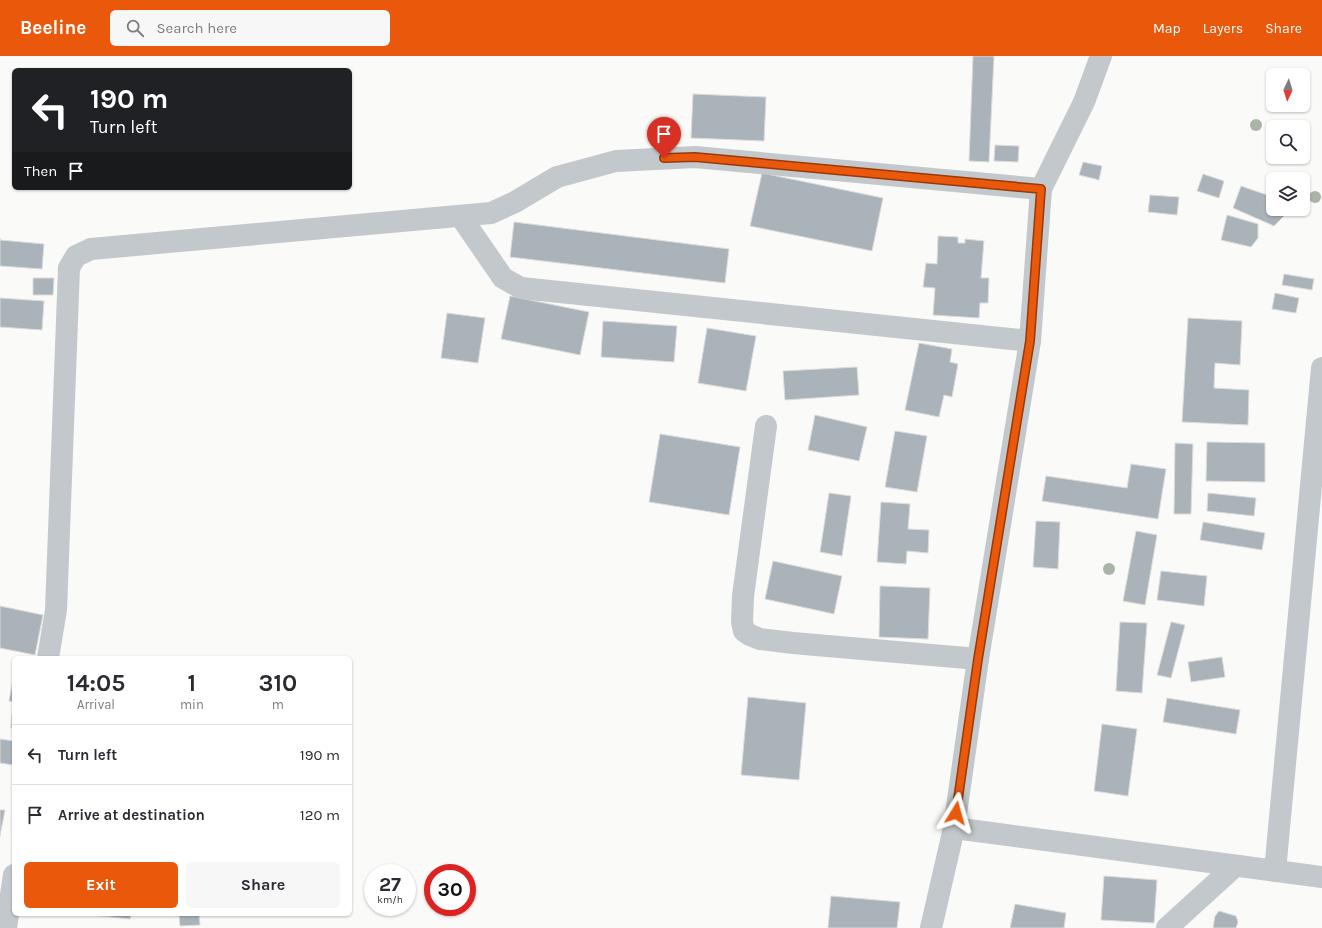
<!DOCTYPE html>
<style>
:root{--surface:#fff;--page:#f7f7f7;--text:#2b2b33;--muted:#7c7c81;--line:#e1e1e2;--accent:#ea580c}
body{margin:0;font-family:Karla,sans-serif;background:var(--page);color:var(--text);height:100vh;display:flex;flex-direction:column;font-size:15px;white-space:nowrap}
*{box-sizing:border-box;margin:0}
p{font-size:13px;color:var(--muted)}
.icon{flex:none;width:22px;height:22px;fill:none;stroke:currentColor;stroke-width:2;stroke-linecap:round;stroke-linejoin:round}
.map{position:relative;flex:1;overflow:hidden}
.drawer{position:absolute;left:12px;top:600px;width:340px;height:260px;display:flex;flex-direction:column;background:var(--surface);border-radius:6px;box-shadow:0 1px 3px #0004}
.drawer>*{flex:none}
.hud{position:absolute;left:12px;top:12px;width:340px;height:122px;border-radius:6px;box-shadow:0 1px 3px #0004;background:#202124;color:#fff;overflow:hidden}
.needle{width:26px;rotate:184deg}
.buttons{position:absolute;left:1266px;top:12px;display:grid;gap:8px}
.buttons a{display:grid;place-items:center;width:44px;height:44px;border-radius:6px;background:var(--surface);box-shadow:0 1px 3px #0004;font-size:20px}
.speed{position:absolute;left:364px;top:808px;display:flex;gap:8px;font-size:20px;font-weight:700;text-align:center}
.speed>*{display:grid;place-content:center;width:52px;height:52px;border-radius:50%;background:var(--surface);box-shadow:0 1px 3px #0004;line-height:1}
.speed small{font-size:10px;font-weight:400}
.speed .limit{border:6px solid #d22;background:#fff;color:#111}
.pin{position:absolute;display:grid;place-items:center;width:34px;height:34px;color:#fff;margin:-41px -17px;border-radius:50% 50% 50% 0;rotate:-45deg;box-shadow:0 0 4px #0007}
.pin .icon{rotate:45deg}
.me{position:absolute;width:44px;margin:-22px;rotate:8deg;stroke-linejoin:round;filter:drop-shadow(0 0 3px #0008)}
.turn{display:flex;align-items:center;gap:14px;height:84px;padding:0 12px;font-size:18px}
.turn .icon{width:52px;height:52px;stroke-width:2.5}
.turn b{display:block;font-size:28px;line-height:34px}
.then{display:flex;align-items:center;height:38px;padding:0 12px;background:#0003;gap:8px;font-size:15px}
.eta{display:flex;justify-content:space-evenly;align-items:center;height:68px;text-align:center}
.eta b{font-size:24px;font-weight:700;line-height:28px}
.button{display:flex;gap:8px;margin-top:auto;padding:8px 12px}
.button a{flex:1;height:46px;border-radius:6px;background:var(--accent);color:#fff;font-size:16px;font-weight:700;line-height:46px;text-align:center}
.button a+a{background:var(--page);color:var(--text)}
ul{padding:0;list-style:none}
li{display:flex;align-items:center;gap:12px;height:60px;padding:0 12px;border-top:1px solid var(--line)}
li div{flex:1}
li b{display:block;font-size:15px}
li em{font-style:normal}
header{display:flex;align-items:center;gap:24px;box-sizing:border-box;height:56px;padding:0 20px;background:var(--accent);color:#fff}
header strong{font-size:19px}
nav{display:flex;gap:22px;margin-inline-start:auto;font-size:14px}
.search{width:280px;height:36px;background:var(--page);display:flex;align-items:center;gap:10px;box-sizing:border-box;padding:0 14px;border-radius:6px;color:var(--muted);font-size:15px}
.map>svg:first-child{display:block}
</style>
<header>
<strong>Beeline</strong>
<div class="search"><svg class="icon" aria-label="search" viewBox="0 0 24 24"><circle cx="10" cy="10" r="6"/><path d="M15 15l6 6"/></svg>Search here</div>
<nav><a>Map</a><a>Layers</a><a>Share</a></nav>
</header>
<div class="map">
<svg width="1322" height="872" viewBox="0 0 1322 872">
<rect width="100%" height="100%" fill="#fafaf8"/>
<g fill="#aab3b9" stroke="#dcdcda">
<path d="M973 0H994L989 106 969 105Z"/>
<path d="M693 38 766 41 764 85 691 82Z"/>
<path d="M995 89 1019 90 1018 106 994 105Z"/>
<path d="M1083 106 1102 110 1099 124 1079 119Z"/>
<path d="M762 117 883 142 872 195 750 170Z"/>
<path d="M1203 118 1224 125 1219 142 1197 135Z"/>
<path d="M1241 130 1273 141V153H1284V160L1274 170 1233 152Z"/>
<path d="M1150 139 1179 141 1177 159 1148 156Z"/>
<path d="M1227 159 1258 168V182L1251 191 1221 184Z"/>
<path d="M514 166 729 193 725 227 510 201Z"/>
<path d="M938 180 958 181V187H965V183L984 185 981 222H989L988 247H980L979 262 933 259 935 232 923 231 926 207 937 208Z"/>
<path d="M0 182V184L44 188 42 213 0 210Z"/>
<path d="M1284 218 1314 223 1312 234 1282 229Z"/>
<path d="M33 222H54L53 239H33Z"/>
<path d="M1275 237 1299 242 1296 257 1272 253Z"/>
<path d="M510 240 589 256 580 299 501 283Z"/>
<path d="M0 242 44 245 42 274 0 271Z"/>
<path d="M447 257 485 262 478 307 441 302Z"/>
<path d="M1188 262 1242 265 1240 309 1215 307 1214 332 1249 334 1248 369 1182 366Z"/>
<path d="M603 265 677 270 674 306 601 301Z"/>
<path d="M707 272 756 280 746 335 698 327Z"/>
<path d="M919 287 952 293 950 306 958 308 952 341 944 339 939 361 905 354Z"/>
<path d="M857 311 859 339 785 344 783 315Z"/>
<path d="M815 359 867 371 859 405 808 394Z"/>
<path d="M895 375 927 380 917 436 885 431Z"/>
<path d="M660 378 740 391 729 459 649 446Z"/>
<path d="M1207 386 1265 387V426L1206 425Z"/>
<path d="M1175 387 1193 388 1191 458H1174Z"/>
<path d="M1131 408 1166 413 1158 463 1042 445 1046 420 1127 432Z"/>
<path d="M829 437 851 440 842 500 820 496Z"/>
<path d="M1208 437 1256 442 1254 460 1207 455Z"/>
<path d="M881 446 910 448 908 473 929 474 928 497 907 495 906 508 877 506Z"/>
<path d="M1036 465 1060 466 1058 513 1033 511Z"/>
<path d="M1203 466 1265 477 1262 494 1200 484Z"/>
<path d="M1136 475 1157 479 1145 549 1123 545Z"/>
<path d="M773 505 842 520 834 558 765 543Z"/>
<path d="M1161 515 1207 520 1204 550 1157 544Z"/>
<path d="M880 530 930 532 928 583 879 581Z"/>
<path d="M0 550 43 559 35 599 0 592Z"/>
<path d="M1120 566 1147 567 1142 637 1116 635Z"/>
<path d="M1171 566 1185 569 1171 622 1157 619Z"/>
<path d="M1222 601 1225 621 1191 626 1188 606Z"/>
<path d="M14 618V646L9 645Z"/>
<path d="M748 641 806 647 799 724 741 719Z"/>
<path d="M1167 642 1240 654 1236 678 1163 666Z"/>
<path d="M12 658H14V672H11Z"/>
<path d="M1102 668 1137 673 1128 740 1094 735Z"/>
<path d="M0 683 14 685 13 709 0 707Z"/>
<path d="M0 754H5L0 780Z"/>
<path d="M1104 820 1157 824 1154 867 1101 864Z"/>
<path d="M831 840 900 846 897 872H828Z"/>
<path d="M1015 848 1066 857 1064 872H1010Z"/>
<path d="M1219 855 1236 860 1238 866 1236 872H1213L1215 860Z"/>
<path d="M83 858H131L130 863Z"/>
<path d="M179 858H199L200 869 180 870Z"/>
</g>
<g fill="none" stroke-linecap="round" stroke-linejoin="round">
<g stroke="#c3c8cc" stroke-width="22">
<path d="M461 161 503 222 521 232 1030 285"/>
<path d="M766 370 743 540 742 566 744 575 750 579 760 583 793 587 978 603"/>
<path d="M48 602 56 554 69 212 76 200 91 193 491 157 515 146 557 121 616 105 695 101 1041 133"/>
<path d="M954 772 1322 821"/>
<path d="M1275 815 1322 312"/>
<path d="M6 872 14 819"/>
<path d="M931 872 954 772 978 603 1030 285 1041 133 1084 46 1101 0"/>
<path d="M1167 872 1235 810"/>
</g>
</g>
<g fill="#aab4a7">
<circle cx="1256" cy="69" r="6"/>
<circle cx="1315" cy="141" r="6"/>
<circle cx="1109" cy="513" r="6"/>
</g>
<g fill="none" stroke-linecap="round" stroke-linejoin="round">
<defs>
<path id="route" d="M664 102 695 101 1041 133 1030 285 978 603 956 757"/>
</defs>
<use href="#route" stroke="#983908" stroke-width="10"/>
<use href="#route" stroke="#ea580c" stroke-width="7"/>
</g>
</svg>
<div class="buttons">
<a><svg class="needle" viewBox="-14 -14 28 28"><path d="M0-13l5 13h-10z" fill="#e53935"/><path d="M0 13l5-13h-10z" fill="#7c7c81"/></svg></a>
<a><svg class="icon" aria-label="search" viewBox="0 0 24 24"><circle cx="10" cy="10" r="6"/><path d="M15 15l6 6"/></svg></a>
<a><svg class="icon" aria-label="layers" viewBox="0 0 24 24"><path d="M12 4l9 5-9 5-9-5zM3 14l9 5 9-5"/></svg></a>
</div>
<div class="speed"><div>27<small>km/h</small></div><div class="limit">30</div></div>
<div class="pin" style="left:664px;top:102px;background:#d93025"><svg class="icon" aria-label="arrive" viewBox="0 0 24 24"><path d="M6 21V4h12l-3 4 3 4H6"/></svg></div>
<svg class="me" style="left:956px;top:757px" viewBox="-20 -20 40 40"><path d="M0-17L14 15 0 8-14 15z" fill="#ea580c" stroke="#fff" stroke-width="4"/></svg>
<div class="hud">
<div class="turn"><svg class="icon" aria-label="left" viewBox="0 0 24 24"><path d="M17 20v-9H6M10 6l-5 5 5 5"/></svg><div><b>190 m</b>Turn left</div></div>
<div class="then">Then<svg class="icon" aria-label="arrive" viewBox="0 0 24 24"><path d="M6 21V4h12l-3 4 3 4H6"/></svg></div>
</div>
<section class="drawer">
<div class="eta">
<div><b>14:05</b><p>Arrival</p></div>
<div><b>1</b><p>min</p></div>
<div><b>310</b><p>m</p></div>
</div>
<ul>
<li><svg class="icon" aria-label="left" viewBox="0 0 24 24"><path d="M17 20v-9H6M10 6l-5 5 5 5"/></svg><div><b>Turn left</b></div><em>190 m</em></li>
<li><svg class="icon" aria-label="arrive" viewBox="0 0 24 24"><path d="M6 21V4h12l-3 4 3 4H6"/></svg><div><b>Arrive at destination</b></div><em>120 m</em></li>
</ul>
<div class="button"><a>Exit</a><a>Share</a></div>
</section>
</div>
